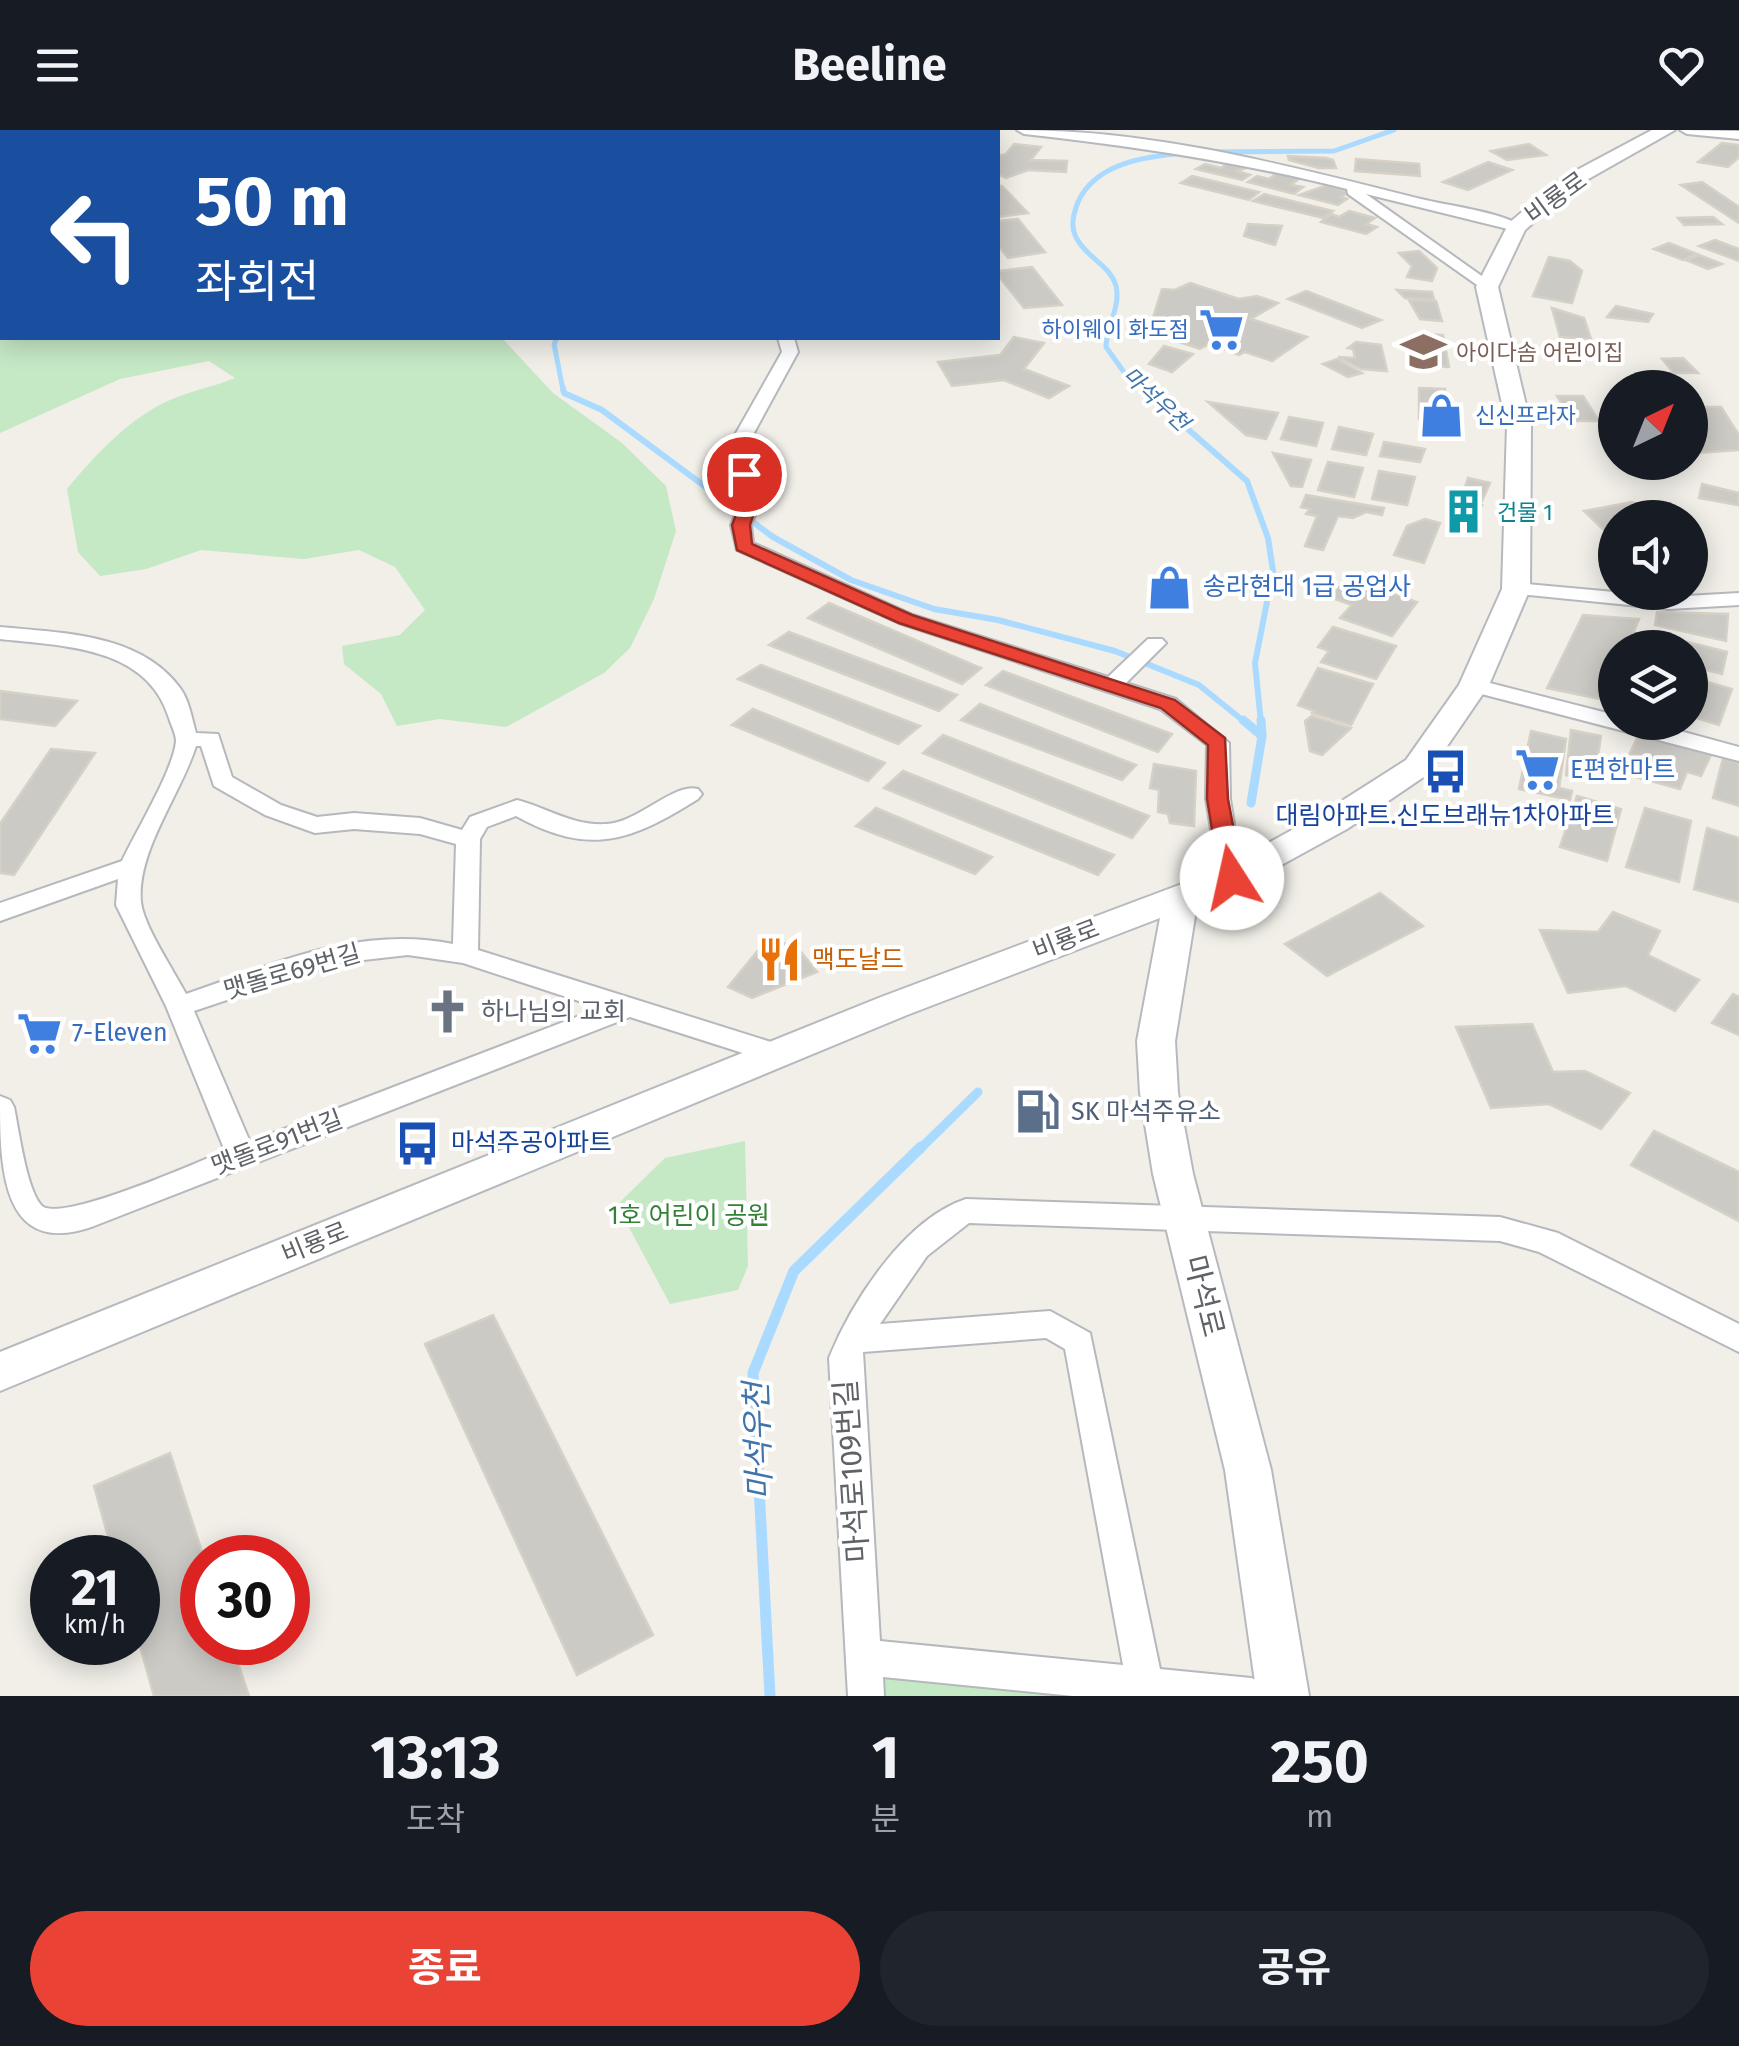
<!DOCTYPE html>
<html lang="ko">
<meta charset="utf-8">
<style>
:root{--surface:#171b24;--page:#20242c;--text:#f1f3f6;--muted:#9ea1a6;--accent:#ea4335}
body{margin:0;font-family:"Fira Sans","Noto Sans KR",sans-serif;background:var(--page);color:var(--text);height:100vh;display:flex;flex-direction:column;font-size:38px;white-space:nowrap}
*{box-sizing:border-box;margin:0}
p{font-size:32px;color:var(--muted)}
.icon{flex:none;width:55px;height:55px;fill:none;stroke:currentColor;stroke-width:2;stroke-linecap:round;stroke-linejoin:round}
.map{position:relative;height:1566px;overflow:hidden}
.panel{display:flex;flex-direction:column;background:var(--surface);flex:1}
.panel>*{flex:none}
.guide{position:absolute;left:0px;top:0px;width:1000px;height:210px;box-shadow:0 5px 25px #0003;background:#1a4fa0;color:#fff;overflow:hidden}
.needle{width:65px;rotate:43deg}
.controls{position:absolute;left:1598px;top:240px;display:grid;gap:20px}
.controls a{display:grid;place-items:center;width:110px;height:110px;border-radius:50%;background:var(--surface);box-shadow:0 5px 25px #0003;font-size:50px}
.speed{position:absolute;left:30px;top:1405px;display:flex;gap:20px;font-size:50px;font-weight:700;text-align:center}
.speed>*{display:grid;place-content:center;width:130px;height:130px;border-radius:50%;background:var(--surface);box-shadow:0 5px 25px #0003;line-height:1}
.speed small{font-size:25px;font-weight:400}
.speed .limit{border:15px solid #d22;background:#fff;color:#111}
.pin{position:absolute;display:grid;place-items:center;width:85px;height:85px;color:#fff;margin:-42px;border:5px solid #fff;border-radius:50%;box-shadow:0 2px 10px #0007}
.me{position:absolute;width:110px;margin:-55px;rotate:350deg;stroke-linejoin:round;filter:drop-shadow(0 0 8px #0008)}
.turn{display:flex;align-items:center;gap:35px;height:210px;padding:0 30px;font-size:45px}
.turn .icon{width:130px;height:130px;stroke-width:2.5}
.turn b{display:block;font-size:70px;line-height:85px}
.eta{display:flex;justify-content:space-evenly;align-items:center;height:170px;text-align:center}
.eta b{font-size:60px;font-weight:700;line-height:70px}
.action{display:flex;gap:20px;margin-top:auto;padding:20px 30px}
.action a{flex:1;height:115px;border-radius:60px;background:var(--accent);color:#fff;font-size:40px;font-weight:700;line-height:115px;text-align:center}
.action a+a{background:var(--page);color:var(--text)}
header{display:flex;justify-content:space-between;align-items:center;height:130px;padding:0 30px;background:var(--surface);font-size:45px;font-weight:700}
.map>svg:first-child{display:block}
</style>
<header><svg class="icon" aria-label="menu" viewBox="0 0 24 24"><path d="M4 6h16M4 12h16M4 18h16"/></svg>Beeline<svg class="icon" aria-label="heart" viewBox="0 0 24 24"><path d="M12 20l-8-8c-3-5 5-10 8-4 3-6 11-1 8 4z"/></svg></header>
<div class="map">
<svg width="1739" height="1566" viewBox="0 0 1739 1566">
<rect width="100%" height="100%" fill="#f1efe8"/>
<g fill="#c5e8c5">
<path d="M0 0 24 2H2V208H502L553 263 622 313 666 356 676 401 654 469 630 518 604 543 506 597 440 589 397 596 381 564 344 534 342 516 400 505 425 480 395 437 359 420 304 429 201 420 146 439 100 446 78 422 67 359C95 325 133 284 175 268 194 260 216 256 235 248L209 231 120 249 0 303Z"/>
<path d="M745 1011 748 1136 738 1160 670 1174 617 1075 665 1028Z"/>
<path d="M890 1542 1133 1566H873L872 1554Z"/>
</g>
<g fill="none" stroke-linecap="round" stroke-linejoin="round">
<g stroke="#aadaff" stroke-width="5">
<path d="M511 0 517 2"/>
<path d="M1206 22 1334 21 1394 0"/>
<path d="M557 208 554 214 563 260"/>
<path d="M1144 260 1126 245 1106 217C1106 197 1121 177 1116 156 1110 135 1087 128 1077 109 1070 97 1073 85 1078 72 1096 32 1148 26 1186 23"/>
</g>
<g stroke="#aadaff" stroke-width="6">
<path d="M563 258 564 263 602 280 773 407 851 450 934 479 998 490 1115 521 1199 555 1246 593"/>
<path d="M1141 258 1247 351 1268 408 1273 441 1255 533 1261 593"/>
</g>
<g stroke="#aadaff" stroke-width="9">
<path d="M1243 590 1262 606"/>
<path d="M1251 673 1262 606 1261 590"/>
<path d="M919 1020 978 962"/>
</g>
<path stroke="#aadaff" stroke-width="11" d="M770 1566 753 1243 794 1141 921 1017"/>
</g>
<g fill="#cccac5" stroke="#d6d1c6" stroke-width="2.5">
<path d="M1722 13 1739 15V27L1728 37 1698 32Z"/>
<path d="M1014 14 1041 17 1031 30 1067 31 1066 42 1028 40 1006 48 998 44V26L1006 24Z"/>
<path d="M1529 14 1546 25 1507 30 1491 21Z"/>
<path d="M1288 26 1326 28 1333 30 1336 38H1319L1289 30Z"/>
<path d="M1356 29 1419 34 1420 46 1355 41Z"/>
<path d="M1229 32 1249 37 1237 41 1250 45 1242 50 1196 39 1205 34 1221 38Z"/>
<path d="M1488 32 1512 40 1468 60 1443 52Z"/>
<path d="M1278 42 1300 48 1291 55 1303 57 1294 64 1248 52 1257 46 1269 49Z"/>
<path d="M1192 46 1259 62 1249 70 1181 53Z"/>
<path d="M1702 52 1739 77V93L1681 55Z"/>
<path d="M1327 55 1349 62 1341 67 1347 69 1338 75 1299 65Z"/>
<path d="M998 56H1002L1028 83 998 87Z"/>
<path d="M1264 64 1333 81 1323 88 1253 71Z"/>
<path d="M1349 81 1375 88 1366 94 1377 97 1366 104 1321 92 1331 84 1339 87Z"/>
<path d="M1713 87 1722 94 1684 95 1678 88Z"/>
<path d="M1018 89 1045 122 1008 128 998 115V91Z"/>
<path d="M1248 94 1282 96 1275 115 1244 106Z"/>
<path d="M1715 110 1739 119V131L1699 116Z"/>
<path d="M1669 113 1697 124 1683 130 1654 119Z"/>
<path d="M1419 121 1437 138 1432 151 1407 147 1412 136 1399 123Z"/>
<path d="M1699 125 1722 134 1708 139 1686 130Z"/>
<path d="M1549 127 1570 131 1582 141 1572 173 1533 166Z"/>
<path d="M1032 137 1062 175 1024 178 998 145V141Z"/>
<path d="M1190 153 1239 169 1257 166 1278 173 1251 189 1307 207 1272 231 1245 222 1239 225 1209 214 1200 219 1170 209 1179 204 1152 191 1162 159 1175 160Z"/>
<path d="M1397 160 1432 162 1434 170 1405 168Z"/>
<path d="M1306 161 1381 190 1362 198 1288 169Z"/>
<path d="M1409 170 1436 171 1442 191 1420 189Z"/>
<path d="M1616 176 1653 184 1648 192 1607 187Z"/>
<path d="M1552 178 1584 188 1591 209 1560 207Z"/>
<path d="M1416 204 1443 205 1449 237 1414 235 1413 224 1419 225Z"/>
<path d="M1014 207 1044 213 1024 239 1069 256 1049 268 1004 250 952 256 938 232 1000 225Z"/>
<path d="M1356 212 1381 215 1387 241 1361 239 1338 227 1355 228 1353 219 1348 218Z"/>
<path d="M1164 216 1193 224 1172 242 1149 234Z"/>
<path d="M1683 228 1698 243H1674L1662 229Z"/>
<path d="M1337 229 1362 243 1348 247 1323 234Z"/>
<path d="M1419 258 1445 259 1446 291 1419 289Z"/>
<path d="M1557 266H1583L1599 291H1573Z"/>
<path d="M1208 272 1278 283 1266 309 1246 305Z"/>
<path d="M1690 277H1721L1739 305V320L1695 323 1690 314Z"/>
<path d="M1289 287 1323 293 1316 316 1281 309Z"/>
<path d="M1339 297 1373 304 1366 325 1332 319Z"/>
<path d="M1384 312 1425 319 1420 332 1380 326Z"/>
<path d="M1273 323 1311 330 1302 357 1291 356Z"/>
<path d="M1328 332 1363 338 1354 367 1318 360Z"/>
<path d="M1379 341 1415 347 1407 375 1372 369Z"/>
<path d="M1468 348 1490 353 1482 371 1462 366Z"/>
<path d="M1702 354 1739 363 1738 375 1699 368Z"/>
<path d="M1306 365 1384 378 1382 385 1366 382 1353 388 1338 386 1323 420 1305 416 1317 386 1306 384 1310 379 1301 377Z"/>
<path d="M1455 372 1482 375 1473 394 1447 389Z"/>
<path d="M1632 372 1653 388H1615V403H1607L1584 381Z"/>
<path d="M1425 389 1440 393 1424 433 1394 425 1407 396Z"/>
<path d="M1367 454 1417 472 1392 506 1340 488 1352 475 1329 467 1338 457 1358 465Z"/>
<path d="M829 473 981 538 962 554 808 488Z"/>
<path d="M1657 482 1728 484 1726 511 1655 495Z"/>
<path d="M1583 485 1639 489 1627 518H1615V545L1605 570 1547 558Z"/>
<path d="M1333 497 1396 516 1376 549 1321 532 1329 521 1318 517Z"/>
<path d="M789 502 957 565 939 581 769 515Z"/>
<path d="M1655 504 1727 522 1722 544 1690 536V518H1651Z"/>
<path d="M761 535 920 596 898 614 738 549Z"/>
<path d="M1318 538 1373 554 1351 595 1312 583 1314 581 1298 575Z"/>
<path d="M1003 541 1172 604 1158 622 986 555Z"/>
<path d="M1690 547 1732 559 1719 595 1690 586Z"/>
<path d="M0 561 77 571 55 596 0 589Z"/>
<path d="M980 574 1136 635 1122 650 961 590Z"/>
<path d="M753 579 885 633 868 651 732 595Z"/>
<path d="M1312 586 1351 598 1322 625 1310 621 1305 591Z"/>
<path d="M1571 600 1601 606 1598 626 1620 633V644L1597 638 1593 651 1566 645Z"/>
<path d="M1531 601 1566 609 1559 658 1572 661 1570 670 1519 659Z"/>
<path d="M1639 604 1711 625 1701 646 1687 642 1680 659 1632 646 1639 629 1629 625Z"/>
<path d="M943 605 1149 686 1132 708 923 623Z"/>
<path d="M51 619 95 623 14 745 0 743V694Z"/>
<path d="M1723 628 1739 633V676L1713 668Z"/>
<path d="M1154 634 1196 641 1194 696 1170 693 1168 684 1158 682 1159 660 1150 658Z"/>
<path d="M903 641 1114 725 1098 745 884 658Z"/>
<path d="M1577 666 1621 679 1607 731 1560 717Z"/>
<path d="M876 678 992 727 975 744 856 696Z"/>
<path d="M1645 678 1691 691 1679 752 1626 737Z"/>
<path d="M1707 698 1739 708V772L1694 759Z"/>
<path d="M1380 763 1423 796 1327 846 1285 814Z"/>
<path d="M1613 782 1660 801 1648 825 1699 850 1675 881 1626 856 1568 863 1540 800 1598 802Z"/>
<path d="M768 808 798 818 817 842 752 868 728 857Z"/>
<path d="M1733 864 1739 867V905L1712 893Z"/>
<path d="M1532 894 1553 942 1585 941 1630 963 1601 999 1549 974 1491 978 1456 897Z"/>
<path d="M1654 1001 1739 1042V1091L1631 1035Z"/>
<path d="M493 1185 653 1505 577 1545 425 1214Z"/>
<path d="M170 1323 204 1428 202 1512H231L249 1566H154L138 1509V1428H114L94 1356Z"/>
</g>
<g fill="none" stroke-linecap="round" stroke-linejoin="round">
<defs>
<g id="street">
<path d="M701 0H715L717 2H703Z"/>
<path d="M1017 0C1156 0 1288 36 1421 69 1449 76 1502 82 1523 97L1516 101 1366 64 1493 154 1495 157 1487 162 1348 64 1347 59C1240 32 1134 16 1024 4Z"/>
<path d="M1680 0 1739 1V9L1687 4Z"/>
<path d="M778 208H794L798 222 749 312 758 377 751 395 753 413 913 485 1108 547 1148 509H1162L1166 513 1126 553 1176 569 1229 613 1230 669 1243 748 1240 754H1222L1219 748 1206 669 1207 615 1160 579 899 493 737 420 731 395 738 377 731 312 782 222Z"/>
<path d="M1516 453 1669 467 1739 463V475L1669 479 1509 463 1506 459Z"/>
<path d="M0 497C61 503 140 503 180 558 189 570 192 589 196 603L218 604 232 647 281 675 317 687 354 683 420 688 462 700 470 687 517 670C548 678 572 696 606 694 638 693 674 652 698 659L702 664 698 669C631 711 590 727 516 686L487 697 480 709 478 820 787 917 791 924 787 931 777 934 630 887 94 1096C0 1130 0 1035 0 966L10 970 14 977C19 1001 26 1057 41 1075 58 1095 200 1031 225 1021L166 876 116 775 118 749 0 791V773L122 731C135 703 174 639 176 611 176 604 171 595 169 588 147 516 63 516 0 509ZM196 616H201L214 656 265 685 315 703 354 699 420 704 456 714 453 814C359 795 273 834 186 864 174 841 143 795 141 772 136 722 181 664 196 616ZM408 825 463 833 600 878 250 1012 194 881 337 833Z"/>
<path d="M1474 549 1615 585V592H1647L1739 617V631L1466 560 1463 555Z"/>
<path d="M966 1069 1500 1087 1558 1103 1739 1194V1222L1539 1122 1500 1111 969 1093 927 1126 880 1194 1050 1181 1090 1203 1160 1539 1251 1548 1264 1553 1269 1566H1073L883 1547 884 1566H848L829 1228C852 1171 905 1089 966 1069ZM1046 1208 1065 1219 1123 1535 880 1511 863 1222Z"/>
</g>
<path id="secondary" d="M1652 0H1675L1576 56 1525 100 1498 157 1531 296 1530 459 1489 555 1428 644 1347 699 1243 756 1197 774 1175 911 1178 963 1193 1044 1271 1340 1309 1566H1257L1225 1340 1153 1044 1140 963 1137 911 1160 788 907 885 0 1261V1222L881 867 1219 740 1323 683 1406 630 1459 555 1502 459 1507 296 1476 157 1509 93 1562 48Z"/>
</defs>
<use href="#street" stroke="#b5b8bc" stroke-width="4"/>
<use href="#secondary" stroke="#b6babf" stroke-width="4"/>
<use href="#street" fill="#fff" fill-rule="evenodd"/>
<use href="#secondary" fill="#fff" fill-rule="evenodd"/>
</g>
<path fill="#ea4335" stroke="#982c22" stroke-width="2.5" d="M744 339 752 344 756 377 750 395 752 414 912 485 1175 570 1225 608 1228 669 1243 748 1239 753H1224L1220 748 1207 669 1208 615 1161 578 899 493 737 420 732 395 739 377 735 344Z"/>
<defs>
<symbol id="supermarket-bare" viewBox="-9 -9 18 18"><path d="M-6-5.5h2.5l.6 2H6L4.5 2H-2.5L-4.4-4H-6ZM-1.5 3.2a1.3 1.3 0 1 0 .1 0ZM3 3.2a1.3 1.3 0 1 0 .1 0Z" fill="#3f7fe0" stroke="#fff" stroke-width="2.5" paint-order="stroke"/></symbol>
<symbol id="school-bare" viewBox="-9 -9 18 18"><path d="M0-5L7-2L0 1L-7-2ZM-4 1L0 2.5L4 1V4Q0 6-4 4Z" fill="#8d6e63" stroke="#fff" stroke-width="2.5" paint-order="stroke"/></symbol>
<symbol id="shop-bare" viewBox="-9 -9 18 18"><path d="M-5-2.5h2.3a2.7 3.5 0 0 1 5.4 0H5L5.5 6h-11ZM-1.5-2.5h3a1.5 2.3 0 0 0-3 0Z" fill="#3f7fe0" stroke="#fff" stroke-width="2.5" paint-order="stroke"/></symbol>
<symbol id="building-bare" viewBox="-9 -9 18 18"><path d="M-4-6H4V6H1V3H-1V6H-4ZM-2.5-4.3h1.7v1.8h-1.7ZM.8-4.3h1.7v1.8H.8ZM-2.5-1h1.7V.8h-1.7ZM.8-1h1.7V.8H.8Z" fill="#0f9aa8" stroke="#fff" stroke-width="2.5" paint-order="stroke"/></symbol>
<symbol id="bus-bare" viewBox="-9 -9 18 18"><path d="M-5-6H5V4H4V6H2V4H-2V6H-4V4H-5ZM-3.5-4V0h7V-4ZM-3.5 1.2v1.5H-2V1.2ZM2 1.2v1.5H3.5V1.2Z" fill="#1a4fb4" stroke="#fff" stroke-width="2.5" paint-order="stroke"/></symbol>
<symbol id="restaurant-bare" viewBox="-9 -9 18 18"><path d="M-5-6h1v4h1v-4h1v4h1v-4h1v5L-1.5 .5V6h-2V.5L-5-1ZM5-6V6H3V1.5H1.5Q1.5-4 5-6Z" fill="#e8710a" stroke="#fff" stroke-width="2.5" paint-order="stroke"/></symbol>
<symbol id="church-bare" viewBox="-9 -9 18 18"><path d="M-1.2-6h2.4v3.5h3.3v2.4h-3.3V6h-2.4V-.1h-3.3v-2.4h3.3Z" fill="#6b7280" stroke="#fff" stroke-width="2.5" paint-order="stroke"/></symbol>
<symbol id="fuel-bare" viewBox="-9 -9 18 18"><path d="M-5.5-6h7V0h2V4h1.3V-2.5L3-4.5l.8-.8L6-3V5H2.5V1h-1V6h-7ZM-4.2-4.7v3.2H.2V-4.7Z" fill="#5c6f8a" stroke="#fff" stroke-width="2.5" paint-order="stroke"/></symbol>
</defs>
<g fill-rule="evenodd">
<use href="#supermarket-bare" x="1190" y="168" width="63" height="63"/>
<use href="#school-bare" x="1392" y="190" width="63" height="63"/>
<use href="#shop-bare" x="1410" y="254" width="63" height="63"/>
<use href="#building-bare" x="1432" y="350" width="63" height="63"/>
<use href="#shop-bare" x="1138" y="426" width="63" height="63"/>
<use href="#supermarket-bare" x="1506" y="608" width="63" height="63"/>
<use href="#bus-bare" x="1414" y="610" width="63" height="63"/>
<use href="#restaurant-bare" x="748" y="798" width="63" height="63"/>
<use href="#church-bare" x="416" y="850" width="63" height="63"/>
<use href="#supermarket-bare" x="8" y="872" width="63" height="63"/>
<use href="#fuel-bare" x="1006" y="950" width="63" height="63"/>
<use href="#bus-bare" x="386" y="982" width="63" height="63"/>
</g>
<g text-anchor="middle" dominant-baseline="central" stroke-width="8" stroke-linejoin="round" paint-order="stroke">
<g font-size="22" fill="#366cbe" stroke="#fff" text-anchor="end">
<text x="1189" y="199">하이웨이 화도점</text>
<text x="1475" y="285" text-anchor="start">신신프라자</text>
</g>
<g font-size="22" fill="#785e54" stroke="#fff" text-anchor="start">
<text x="1456" y="222">아이다솜 어린이집</text>
</g>
<g font-size="22" font-style="italic" fill="#4174aa" stroke="#fff">
<text transform="translate(1156 269) rotate(43)">마석우천</text>
</g>
<g font-size="22" fill="#0d838f" stroke="#fff" text-anchor="start">
<text x="1497" y="382">건물 1</text>
</g>
<g font-size="25" fill="#5f6368" stroke="#fff">
<text transform="translate(1556 68) rotate(-36)">비룡로</text>
<text transform="translate(1066 810) rotate(-21)">비룡로</text>
<text transform="translate(292 842) rotate(-16)">맷돌로69번길</text>
<text transform="translate(277 1013) rotate(-21)">맷돌로91번길</text>
<text transform="translate(315 1113) rotate(-22)">비룡로</text>
</g>
<g font-size="25" fill="#366cbe" stroke="#fff" text-anchor="start">
<text x="1203" y="457">송라현대 1급 공업사</text>
<text x="1570" y="640">E편한마트</text>
<text x="72" y="903">7-Eleven</text>
</g>
<g font-size="25" fill="#164399" stroke="#fff">
<text x="1445" y="686">대림아파트.신도브래뉴1차아파트</text>
<text x="451" y="1013" text-anchor="start">마석주공아파트</text>
</g>
<g font-size="25" fill="#c56008" stroke="#fff" text-anchor="start">
<text x="812" y="830">맥도날드</text>
</g>
<g font-size="25" fill="#5b616d" stroke="#fff" text-anchor="start">
<text x="481" y="882">하나님의 교회</text>
</g>
<g font-size="25" fill="#4e5e75" stroke="#fff" text-anchor="start">
<text x="1071" y="982">SK 마석주유소</text>
</g>
<g font-size="25" fill="#348238" stroke="#fff">
<text x="689" y="1086">1호 어린이 공원</text>
</g>
<g font-size="30" fill="#5f6368" stroke="#fff">
<text transform="translate(1204 1166) rotate(76)">마석로</text>
<text transform="translate(852 1341) rotate(-94)">마석로109번길</text>
</g>
<g font-size="32" font-style="italic" fill="#4174aa" stroke="#fff">
<text transform="translate(758 1311) rotate(-92)">마석우천</text>
</g>
</g>
</svg>
<div class="controls">
<a><svg class="needle" viewBox="-14 -14 28 28"><path d="M0-13l5 13h-10z" fill="#e53935"/><path d="M0 13l5-13h-10z" fill="#9ea1a6"/></svg></a>
<a><svg class="icon" aria-label="sound" viewBox="0 0 24 24"><path d="M4 9h4l5-4v14l-5-4H4zM17 9q2 3 0 6"/></svg></a>
<a><svg class="icon" aria-label="layers" viewBox="0 0 24 24"><path d="M12 4l9 5-9 5-9-5zM3 14l9 5 9-5"/></svg></a>
</div>
<div class="speed"><div>21<small>km/h</small></div><div class="limit">30</div></div>
<div class="pin" style="left:744px;top:344px;background:#d93025"><svg class="icon" aria-label="arrive" viewBox="0 0 24 24"><path d="M6 21V4h12l-3 4 3 4H6"/></svg></div>
<svg class="me" style="left:1232px;top:748px" viewBox="-20 -20 40 40"><circle r="19" fill="#fff"/><path d="M0-13L10 11 0 6-10 11z" fill="#ea4335"/></svg>
<div class="guide">
<div class="turn"><svg class="icon" aria-label="left" viewBox="0 0 24 24"><path d="M17 20v-9H6M10 6l-5 5 5 5"/></svg><div><b>50 m</b>좌회전</div></div>
</div>
</div>
<section class="panel">
<div class="eta">
<div><b>13:13</b><p>도착</p></div>
<div><b>1</b><p>분</p></div>
<div><b>250</b><p>m</p></div>
</div>
<div class="action"><a>종료</a><a>공유</a></div>
</section>
